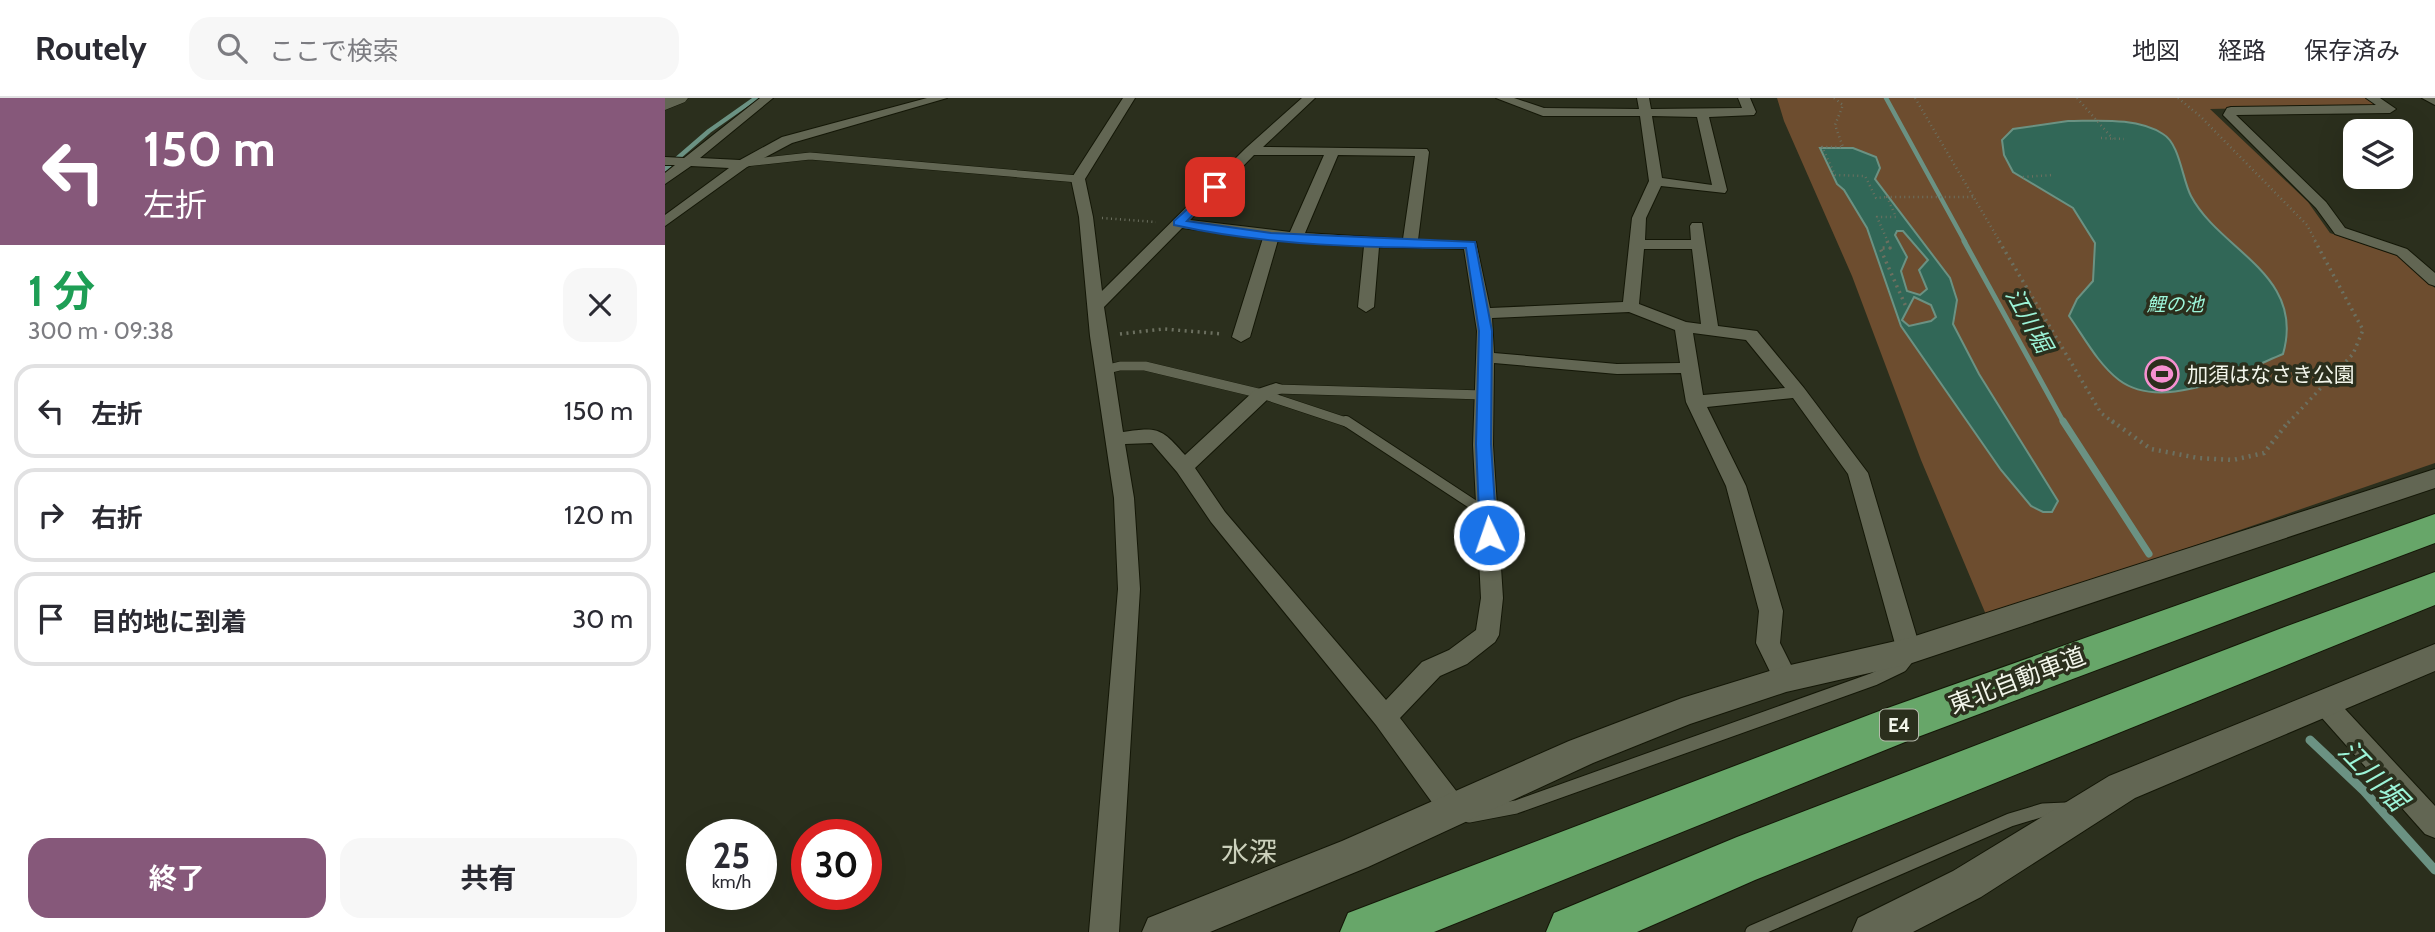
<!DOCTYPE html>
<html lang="ja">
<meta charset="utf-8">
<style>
:root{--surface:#fff;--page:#f7f7f7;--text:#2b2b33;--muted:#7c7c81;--line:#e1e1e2;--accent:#86587a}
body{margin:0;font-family:Cabin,"Noto Sans JP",sans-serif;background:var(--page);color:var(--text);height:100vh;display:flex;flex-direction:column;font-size:26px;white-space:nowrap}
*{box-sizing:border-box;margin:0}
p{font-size:23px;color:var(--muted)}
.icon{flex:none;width:38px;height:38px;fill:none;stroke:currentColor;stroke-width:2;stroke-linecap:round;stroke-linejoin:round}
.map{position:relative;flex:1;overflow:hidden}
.panel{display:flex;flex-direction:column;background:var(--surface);width:665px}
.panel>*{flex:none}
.hud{background:#86587a;color:#fff;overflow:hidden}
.buttons{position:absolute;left:1678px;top:21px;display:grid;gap:14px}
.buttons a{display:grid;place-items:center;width:70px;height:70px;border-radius:14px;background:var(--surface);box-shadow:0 7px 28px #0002;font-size:35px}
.speed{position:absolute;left:21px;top:721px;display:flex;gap:14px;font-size:35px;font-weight:700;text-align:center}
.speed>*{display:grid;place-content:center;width:91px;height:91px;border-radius:50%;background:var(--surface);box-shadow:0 7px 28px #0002;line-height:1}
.speed small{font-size:18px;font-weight:400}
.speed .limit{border:10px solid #d22;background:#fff;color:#111}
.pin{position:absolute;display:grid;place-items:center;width:60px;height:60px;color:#fff;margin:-30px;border-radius:14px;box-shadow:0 4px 10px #0006}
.me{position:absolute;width:77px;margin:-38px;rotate:357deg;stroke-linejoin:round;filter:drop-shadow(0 0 5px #0008)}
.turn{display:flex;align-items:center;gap:24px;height:147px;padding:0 28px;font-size:32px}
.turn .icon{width:91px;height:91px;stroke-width:2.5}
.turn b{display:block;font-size:49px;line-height:60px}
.round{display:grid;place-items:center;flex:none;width:74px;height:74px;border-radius:21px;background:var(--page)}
.headline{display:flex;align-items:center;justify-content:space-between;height:119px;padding:0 28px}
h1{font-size:42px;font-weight:700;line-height:52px;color:#1e9e55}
.cta{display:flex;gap:14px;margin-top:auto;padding:14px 28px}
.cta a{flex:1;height:80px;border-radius:21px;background:var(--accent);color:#fff;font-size:28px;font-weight:700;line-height:80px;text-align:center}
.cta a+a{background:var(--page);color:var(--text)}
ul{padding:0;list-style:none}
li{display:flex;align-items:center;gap:21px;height:94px;margin:0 14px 10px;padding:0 14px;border:4px solid var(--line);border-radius:21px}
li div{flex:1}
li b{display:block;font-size:26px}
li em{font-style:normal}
header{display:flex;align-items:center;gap:42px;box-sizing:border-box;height:98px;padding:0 35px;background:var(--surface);border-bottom:2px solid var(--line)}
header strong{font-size:33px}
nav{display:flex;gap:38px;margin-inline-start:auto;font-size:24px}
.search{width:490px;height:63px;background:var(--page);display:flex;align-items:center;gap:18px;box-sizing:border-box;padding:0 24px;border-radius:21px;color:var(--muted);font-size:26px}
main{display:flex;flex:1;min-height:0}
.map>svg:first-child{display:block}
</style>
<header>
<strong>Routely</strong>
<div class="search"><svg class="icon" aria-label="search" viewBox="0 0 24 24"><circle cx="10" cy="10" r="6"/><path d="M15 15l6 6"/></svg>ここで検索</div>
<nav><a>地図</a><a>経路</a><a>保存済み</a></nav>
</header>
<main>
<section class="panel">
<div class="hud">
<div class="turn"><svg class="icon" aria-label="left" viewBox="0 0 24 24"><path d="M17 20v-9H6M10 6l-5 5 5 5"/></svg><div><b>150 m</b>左折</div></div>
</div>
<div class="headline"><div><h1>1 分</h1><p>300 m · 09:38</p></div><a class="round"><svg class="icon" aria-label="close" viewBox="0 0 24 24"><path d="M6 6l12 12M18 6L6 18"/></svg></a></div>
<ul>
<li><svg class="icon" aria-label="left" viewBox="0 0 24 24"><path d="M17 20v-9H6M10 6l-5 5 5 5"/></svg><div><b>左折</b></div><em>150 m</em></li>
<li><svg class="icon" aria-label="right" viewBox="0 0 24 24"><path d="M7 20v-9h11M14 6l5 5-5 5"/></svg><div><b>右折</b></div><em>120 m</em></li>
<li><svg class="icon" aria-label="arrive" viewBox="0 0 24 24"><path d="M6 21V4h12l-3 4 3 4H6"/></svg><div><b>目的地に到着</b></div><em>30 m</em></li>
</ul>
<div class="cta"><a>終了</a><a>共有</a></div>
</section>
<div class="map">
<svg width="1770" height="834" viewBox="0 0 1770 834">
<rect width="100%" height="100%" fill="#2b2f1d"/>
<path fill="#6d4d2f" d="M1112 0H1701L1712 7 1545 11 1643 104 1665 135 1733 158 1770 190V365L1322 519 1256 362 1187 178 1119 23Z"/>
<g fill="#316757" stroke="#6b9283" stroke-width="2" fill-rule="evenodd">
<path d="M1403 23C1432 23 1472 19 1498 36 1515 46 1517 81 1526 98 1555 153 1641 176 1618 256 1575 274 1498 315 1454 282 1433 266 1419 239 1404 218L1412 201 1428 183 1430 145 1408 110 1348 74 1339 57 1337 42 1348 31Z"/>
<path d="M1155 50H1188L1211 59 1215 70 1210 81 1285 180 1292 202 1288 226 1314 276 1393 403 1387 414H1378L1366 408 1336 372 1236 228 1202 130 1179 92 1172 86ZM1232 133H1238L1263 162 1254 172 1262 191 1255 197 1242 193 1236 173 1242 159 1230 137ZM1249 199 1266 207 1271 219 1266 223 1244 228 1237 222Z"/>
</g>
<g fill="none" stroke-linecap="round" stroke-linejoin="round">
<g stroke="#6b9283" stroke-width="4.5">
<path d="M1221 0 1300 144"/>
<path d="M0 71 44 33 91 0"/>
</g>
<path stroke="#6b9283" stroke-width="5" d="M1299 143 1399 325"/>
<path stroke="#6b9283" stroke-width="7" d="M1398 323 1484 456"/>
<path stroke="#6b9283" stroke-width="9" d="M1645 642 1699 693 1770 772"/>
<defs>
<path id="service-far3" d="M80 65 145 58 413 81"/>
<g id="service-far2">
<path d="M439 272 455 268H480L597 296 684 325"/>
<path d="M611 291 819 297"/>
</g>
<path id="service-far1" d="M681 323 821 415"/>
<g id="service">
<path d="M804 718 851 709 1209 581 1236 568 1243 559"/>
<path d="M1087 834 1345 722 1378 712 1401 711"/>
</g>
<g id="minor">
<path d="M95 0H108L35 60 75 62 117 39 262 0H282L127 45 82 69 0 128V117L64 70 26 68 0 86V75L10 67H0V59L19 60Z"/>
<path d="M458 0H470L420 81 428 119 437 193 581 50 637 0H650L598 49 762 51 764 54 753 142 811 144 825 210 958 204 967 120 984 83 975 18H878L831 0H849L879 10 974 11 972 0H984L986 11 1077 10 1073 0H1085L1091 14 1089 17 1044 19 1062 92 1060 95 996 88 981 120 980 142H1026L1025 128 1027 125H1037L1053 228 1092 233 1139 290 1203 375 1256 553 1252 560 1244 563 1236 560 1232 553 1183 376 1128 300 1042 309 1081 388 1118 513 1115 545 1133 581 1130 588 1121 591 1112 588 1091 545 1094 513 1061 388 1021 304 1016 275 952 276 829 265 828 347 838 500 834 537 830 544 802 566 775 578 735 620 799 703 803 712 799 721 789 725 779 721 711 627 546 424 512 374 487 345 460 346 469 400 475 491 454 834H424L453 491 449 400 425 238 414 119 406 81ZM987 18 1032 19 1047 87 997 80ZM589 57H659L625 134 525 122ZM673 57 750 58 738 141 640 135ZM517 130 598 140 567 239 576 244 585 239 613 142 699 148 693 209 701 214 709 209 714 149 799 151 812 233 808 347 816 500 811 532 784 552 757 564 721 602 560 414 530 370 604 300 617 295 620 291 617 287 611 285 590 292 520 357C497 331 494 328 458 334L439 209ZM979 151H1027L1036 226 1021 224 974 206ZM964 214 1010 232 1015 265 952 266 829 255 827 220ZM1028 235 1081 242 1120 290 1038 297Z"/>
<path d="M1701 0H1715L1731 11 1725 15 1571 17 1661 104 1680 130 1742 151 1770 175V188L1764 186 1732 157 1670 136 1651 110 1558 17 1562 10 1566 9 1711 7Z"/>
<path d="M1757 0H1770V7Z"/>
<path d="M1658 593 1667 597 1770 708V740L1760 736 1649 611 1645 604 1649 597Z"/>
</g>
<g id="tertiary">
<path d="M1770 371V390L1244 566 1121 594 1025 626 928 665 703 769 545 834H477L483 820 677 743 904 643 1017 600 1121 568 1244 540Z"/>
<path d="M1770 546V573L1470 700 1316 799 1248 834H1187L1193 820 1288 773 1444 678Z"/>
</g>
<path id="secondary" d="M0 0H23L20 4 0 12Z"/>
<g id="motorway">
<path d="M1770 416V445L1250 640 769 834H675L683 815 1217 612Z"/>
<path d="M1770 474V507L1090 782 972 834H881L889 815 1072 739 1617 530Z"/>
</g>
</defs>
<use href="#service-far3" stroke="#141707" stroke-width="8"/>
<use href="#service-far2" stroke="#141707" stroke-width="10"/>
<use href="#service-far1" stroke="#141707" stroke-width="12"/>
<use href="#service" stroke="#141707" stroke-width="15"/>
<use href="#minor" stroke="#141707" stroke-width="2"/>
<use href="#tertiary" stroke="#141707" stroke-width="2"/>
<use href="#secondary" stroke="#141707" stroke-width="1"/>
<use href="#motorway" stroke="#141707" stroke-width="2"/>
<g stroke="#6c7060" stroke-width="2.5" stroke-dasharray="1 3.5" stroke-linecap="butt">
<path d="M1169 0 1178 7 1170 27 1178 49H1157L1170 77 1200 78 1211 100 1222 99"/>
<path d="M1250 0 1335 144"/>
<path d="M1412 0 1448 41"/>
<path d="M1513 0 1535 18 1642 127 1651 144"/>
<path d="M1436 40 1459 41"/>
<path d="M1358 79 1387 77"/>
<path d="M437 120 491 124"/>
<path d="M1223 144 1212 119H1231L1222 99H1308"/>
</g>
<g stroke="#6c7060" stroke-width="3.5" stroke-dasharray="2 4.5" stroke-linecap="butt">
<path d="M1222 143 1225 150H1215L1242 211"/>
<path d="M1334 143 1436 315 1449 325"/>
<path d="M455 236 499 231 558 236"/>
<path d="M1623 325 1688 256 1698 232 1650 143"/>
</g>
<path stroke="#6c7060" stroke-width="4.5" stroke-dasharray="2 5" stroke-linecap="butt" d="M1447 323 1486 351 1533 360 1568 362 1599 355 1624 323"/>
<use href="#service-far3" stroke="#626653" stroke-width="7"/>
<use href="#service-far2" stroke="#626653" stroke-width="9"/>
<use href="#service-far1" stroke="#626653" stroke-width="10"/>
<use href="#service" stroke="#626653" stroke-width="13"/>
<use href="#minor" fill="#626653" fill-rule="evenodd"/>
<use href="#tertiary" fill="#626653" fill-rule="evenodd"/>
<use href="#secondary" fill="#626653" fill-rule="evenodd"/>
<use href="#motorway" fill="#67a669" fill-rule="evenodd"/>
</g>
<path fill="#1a73e8" stroke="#114b97" stroke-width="2" d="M550 86 555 89 553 91 522 123 606 135 810 144 827 233 826 346 832 437 829 441H818L815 437 811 346 814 233 801 150C705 150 603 148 509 127V123Z"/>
<defs>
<symbol id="stadium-ring" viewBox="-11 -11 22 22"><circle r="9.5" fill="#2b2f1d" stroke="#f690d0" stroke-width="1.5"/><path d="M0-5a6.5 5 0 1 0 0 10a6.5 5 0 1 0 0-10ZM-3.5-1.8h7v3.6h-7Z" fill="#f690d0"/></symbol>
</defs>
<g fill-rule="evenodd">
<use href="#stadium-ring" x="1478" y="257" width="38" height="38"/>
</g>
<g text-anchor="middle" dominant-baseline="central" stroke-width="7" stroke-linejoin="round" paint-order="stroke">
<g font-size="19" font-style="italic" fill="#9cf4d8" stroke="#2b2f1d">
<text x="1510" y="206">鯉の池</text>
</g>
<rect fill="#2b2f1d" stroke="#b6baac" stroke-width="2" x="1215" y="611.5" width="38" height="31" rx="5"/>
<g font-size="19" font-weight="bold" fill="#f2f5ea">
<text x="1234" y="627">E4</text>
</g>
<g font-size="21" fill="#f2f5ea" stroke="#2b2f1d" text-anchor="start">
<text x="1522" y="276">加須はなさき公園</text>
</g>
<g font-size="23" font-style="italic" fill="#9cf4d8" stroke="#2b2f1d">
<text transform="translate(1364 222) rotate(61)">江川堀</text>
</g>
<g font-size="24" fill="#f2f5ea" stroke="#2b2f1d">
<text transform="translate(1352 582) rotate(-21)">東北自動車道</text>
</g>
<g font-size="28" font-style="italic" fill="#9cf4d8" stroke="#2b2f1d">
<text transform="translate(1708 677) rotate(46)">江川堀</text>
</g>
<g font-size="28" fill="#ccd1bc" stroke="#2b2f1d">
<text x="584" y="754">水深</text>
</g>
</g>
</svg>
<div class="buttons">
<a><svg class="icon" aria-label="layers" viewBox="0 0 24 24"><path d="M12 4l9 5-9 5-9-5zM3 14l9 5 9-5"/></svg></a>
</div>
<div class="speed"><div>25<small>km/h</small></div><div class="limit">30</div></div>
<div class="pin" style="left:550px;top:89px;background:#d93025"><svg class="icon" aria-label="arrive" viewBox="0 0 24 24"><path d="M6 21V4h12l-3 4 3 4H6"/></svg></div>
<svg class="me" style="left:824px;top:437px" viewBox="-20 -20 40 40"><circle r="17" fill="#1a73e8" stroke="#fff" stroke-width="3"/><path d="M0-11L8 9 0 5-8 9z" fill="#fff"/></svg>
</div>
</main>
